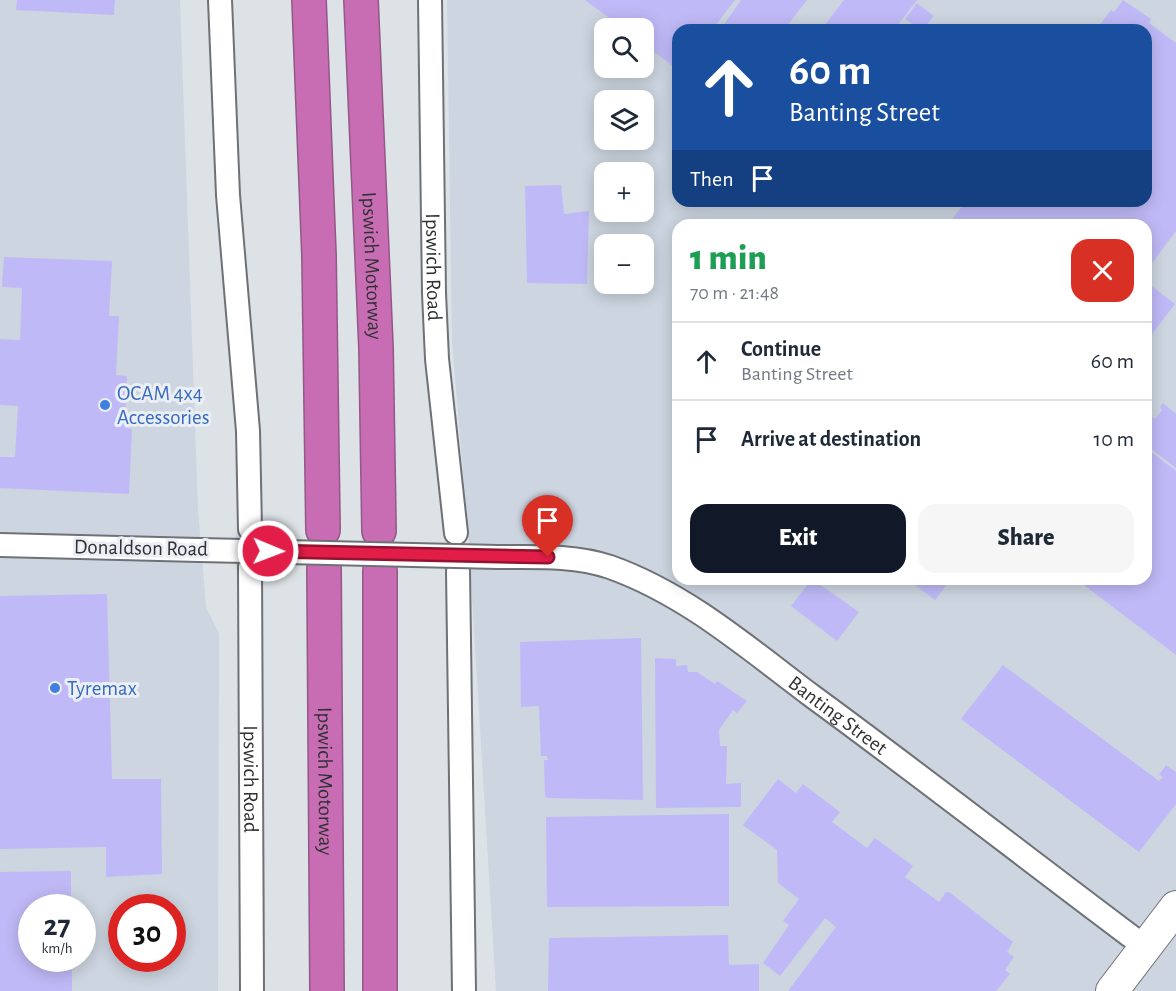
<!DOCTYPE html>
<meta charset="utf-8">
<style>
:root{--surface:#fff;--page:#f6f6f7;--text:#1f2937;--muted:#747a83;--line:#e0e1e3;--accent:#111827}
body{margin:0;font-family:"Alegreya Sans",sans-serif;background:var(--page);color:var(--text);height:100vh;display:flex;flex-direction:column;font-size:22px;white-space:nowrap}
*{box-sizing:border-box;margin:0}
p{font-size:20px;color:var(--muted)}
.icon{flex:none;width:33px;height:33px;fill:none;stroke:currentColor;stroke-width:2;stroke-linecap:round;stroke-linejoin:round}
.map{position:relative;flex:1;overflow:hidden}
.sheet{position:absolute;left:672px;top:219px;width:480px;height:366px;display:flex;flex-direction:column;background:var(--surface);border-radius:18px;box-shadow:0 3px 15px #0003}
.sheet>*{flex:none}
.hud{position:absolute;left:672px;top:24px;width:480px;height:183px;border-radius:18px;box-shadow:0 3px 15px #0003;background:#1a4fa0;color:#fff;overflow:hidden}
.fabs{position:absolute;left:594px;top:18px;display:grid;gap:12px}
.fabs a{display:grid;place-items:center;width:60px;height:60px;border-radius:12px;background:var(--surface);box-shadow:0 3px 15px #0003;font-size:30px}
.speed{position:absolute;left:18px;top:894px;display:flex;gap:12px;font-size:30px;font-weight:700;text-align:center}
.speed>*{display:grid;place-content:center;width:78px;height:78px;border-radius:50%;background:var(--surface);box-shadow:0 3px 15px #0003;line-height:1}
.speed small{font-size:15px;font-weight:400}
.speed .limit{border:9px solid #d22;background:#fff;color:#111}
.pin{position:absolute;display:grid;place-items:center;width:51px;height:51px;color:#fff;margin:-62px -26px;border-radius:50% 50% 50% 0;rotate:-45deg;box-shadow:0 0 6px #0007}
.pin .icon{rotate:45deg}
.me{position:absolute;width:66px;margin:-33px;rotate:91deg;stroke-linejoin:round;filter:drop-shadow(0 0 4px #0008)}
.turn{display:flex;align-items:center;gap:21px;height:126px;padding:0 18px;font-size:27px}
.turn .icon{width:78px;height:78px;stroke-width:2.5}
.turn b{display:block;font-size:42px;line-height:51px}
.then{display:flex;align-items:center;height:57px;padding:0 18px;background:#0003;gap:12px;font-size:22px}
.round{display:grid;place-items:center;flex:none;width:63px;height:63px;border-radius:18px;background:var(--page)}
.head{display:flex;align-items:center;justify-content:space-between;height:102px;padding:0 18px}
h1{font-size:36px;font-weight:800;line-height:45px;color:#1e9e55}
.primary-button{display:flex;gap:12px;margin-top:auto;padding:12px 18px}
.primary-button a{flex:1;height:69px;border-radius:18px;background:var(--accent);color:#fff;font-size:24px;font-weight:800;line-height:69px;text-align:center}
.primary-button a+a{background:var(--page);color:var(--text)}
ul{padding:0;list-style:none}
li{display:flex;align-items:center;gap:18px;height:78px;padding:0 18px;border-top:2px solid var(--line)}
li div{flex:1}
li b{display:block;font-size:22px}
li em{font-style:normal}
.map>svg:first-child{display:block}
</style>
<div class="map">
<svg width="1176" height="991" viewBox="0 0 1176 991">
<rect width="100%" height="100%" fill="#dde2e7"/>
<g fill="#ccd5e0" fill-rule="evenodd">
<path d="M0 0H180L198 509 206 607 219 634 218 991H0ZM32 908H82V958H32ZM122 908H172V958H122Z"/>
<path d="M447 0H1176V991H496L468 531 452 341ZM604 28H644V68H604ZM678 30H1146V201H678ZM604 100H644V140H604ZM604 172H644V212H604ZM678 225H1146V579H678ZM604 244H644V284H604Z"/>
</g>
<g fill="#bfbaf7">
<path d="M17 0H115L114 15 16 10Z"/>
<path d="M585 0H735L715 26 712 24 708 30H678V70L644 44V28H623Z"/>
<path d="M741 0H807L784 30H720Z"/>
<path d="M844 0H917L894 30H821Z"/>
<path d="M1123 0 1151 19 1149 23 1176 43V231L1146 271V225H948L966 201H1146V30H1096L1111 10 1114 12Z"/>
<path d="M917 3 934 16 922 30 905 19Z"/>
<path d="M561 185 564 214 589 211 587 284 527 283 525 186Z"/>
<path d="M4 257 112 261 109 316H119L116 375 127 376 125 428 132 429 129 494 0 488V457H15L18 406 0 405V339L20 340 22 288 2 287Z"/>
<path d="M1146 282 1175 304 1146 342Z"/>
<path d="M1163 403 1176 414V468L1146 445V426L1153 417 1155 419 1162 410 1160 407Z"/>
<path d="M1146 448 1176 471V655L1076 579H1146Z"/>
<path d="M812 579 859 612 837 641 791 606Z"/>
<path d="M907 579H951L935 600Z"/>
<path d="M107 594 112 779H161L162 874 106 877V847L0 849V596Z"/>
<path d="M641 638 643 800 548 798 545 796 544 760H548L547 756H541L539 706 521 707 520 642Z"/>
<path d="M655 658 676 659V666L687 665 688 672H697L715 684 717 681 747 701 737 713 733 710 719 730 720 746H727L726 784 741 783V807L656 808Z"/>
<path d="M1003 665 1159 781 1163 777 1159 775 1166 765 1176 772V804L1139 852 961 719Z"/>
<path d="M778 779 796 793 803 784 840 812 832 822 867 848 875 838 913 866 905 877 939 902 946 892H949L1013 942 1007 952 1014 957 1005 970 1010 974 996 991H788L836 927 825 918 780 976 763 963 789 925 783 921 799 899 778 883 777 850 743 825Z"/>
<path d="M729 814V906L547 907 546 817Z"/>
<path d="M71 871V908H32V958H72V991H0V872Z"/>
<path d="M728 935 729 965 759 964V991H548L549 938Z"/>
</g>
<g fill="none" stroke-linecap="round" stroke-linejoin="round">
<defs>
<g id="street">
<path d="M220 0 228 195 248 431 250 529"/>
<path id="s1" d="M430 0 434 293 437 359 456 533"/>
<path d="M0 545 199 550"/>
<path id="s2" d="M498 557C535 557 575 555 610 567 686 594 748 648 812 696 924 778 1034 864 1145 947"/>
<path id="s3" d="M250 567 252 991"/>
<path d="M458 571 464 991"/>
</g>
<path id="secondary" d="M1112 991 1176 907"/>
<g id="highway">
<path d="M309 0 319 256 323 530"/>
<path id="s4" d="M361 0 376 348 379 531"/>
<path id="s5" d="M324 569 327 991"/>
<path d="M380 570V991"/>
</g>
</defs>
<use href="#street" stroke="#6e7276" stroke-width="26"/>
<use href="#secondary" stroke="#6e7276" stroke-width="34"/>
<use href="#highway" stroke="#935887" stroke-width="36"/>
<use href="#street" stroke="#fff" stroke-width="22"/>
<use href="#secondary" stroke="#fff" stroke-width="32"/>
<use href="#highway" stroke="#c86db4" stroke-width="33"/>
<defs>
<path id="street-bridge" d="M199 550 498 557"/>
</defs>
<use href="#street-bridge" stroke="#6e7276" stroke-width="26" stroke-linecap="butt"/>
<use href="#street-bridge" stroke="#fff" stroke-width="22"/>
</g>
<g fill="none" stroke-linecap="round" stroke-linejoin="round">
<defs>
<path id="route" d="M268 551 548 557"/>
</defs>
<use href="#route" stroke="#92132f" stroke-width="15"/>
<use href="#route" stroke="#e11d48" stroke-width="10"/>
</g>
<g fill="#3f7fe0" stroke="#ebeff5" stroke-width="2">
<circle cx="105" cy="405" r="6"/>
<circle cx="55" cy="688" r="6"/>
</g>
<g text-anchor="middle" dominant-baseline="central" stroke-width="6" stroke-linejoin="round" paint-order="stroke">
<g font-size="21" fill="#303133" stroke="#ebeff5">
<text stroke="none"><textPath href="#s4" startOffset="266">Ipswich Motorway</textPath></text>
<text stroke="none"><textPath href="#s1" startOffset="267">Ipswich Road</textPath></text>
<text transform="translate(141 548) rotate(1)">Donaldson Road</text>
<text stroke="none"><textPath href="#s2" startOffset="386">Banting Street</textPath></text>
<text stroke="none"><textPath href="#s3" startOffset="212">Ipswich Road</textPath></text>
<text stroke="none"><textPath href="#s5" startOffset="212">Ipswich Motorway</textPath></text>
</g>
<g font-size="21" fill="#366cbe" stroke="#ebeff5" text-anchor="start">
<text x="117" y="393">OCAM 4x4<tspan x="117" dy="24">Accessories</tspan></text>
<text x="67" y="688">Tyremax</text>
</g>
</g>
</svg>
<div class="fabs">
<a><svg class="icon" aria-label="search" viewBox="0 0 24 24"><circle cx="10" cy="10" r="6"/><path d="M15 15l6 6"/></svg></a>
<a><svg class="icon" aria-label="layers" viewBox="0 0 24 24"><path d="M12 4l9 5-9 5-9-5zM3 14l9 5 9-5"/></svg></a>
<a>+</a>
<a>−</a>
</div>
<div class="speed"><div>27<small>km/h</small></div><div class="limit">30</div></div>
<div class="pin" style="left:548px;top:557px;background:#d93025"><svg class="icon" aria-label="arrive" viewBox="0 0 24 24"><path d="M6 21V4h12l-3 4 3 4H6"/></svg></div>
<svg class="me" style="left:268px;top:551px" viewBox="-20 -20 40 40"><circle r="17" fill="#e11d48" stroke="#fff" stroke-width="3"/><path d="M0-11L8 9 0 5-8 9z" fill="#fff"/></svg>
<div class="hud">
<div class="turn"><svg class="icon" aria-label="ahead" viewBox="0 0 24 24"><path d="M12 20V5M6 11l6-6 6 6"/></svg><div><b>60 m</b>Banting Street</div></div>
<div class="then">Then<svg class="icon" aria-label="arrive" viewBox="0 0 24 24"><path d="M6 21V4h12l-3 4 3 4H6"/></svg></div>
</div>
<section class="sheet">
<div class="head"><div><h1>1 min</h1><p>70 m · 21:48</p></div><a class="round" style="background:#d93025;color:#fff"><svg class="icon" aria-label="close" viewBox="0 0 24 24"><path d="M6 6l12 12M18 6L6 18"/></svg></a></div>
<ul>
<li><svg class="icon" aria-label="ahead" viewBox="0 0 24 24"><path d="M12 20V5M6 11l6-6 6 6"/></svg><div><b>Continue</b><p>Banting Street</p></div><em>60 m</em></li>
<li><svg class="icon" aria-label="arrive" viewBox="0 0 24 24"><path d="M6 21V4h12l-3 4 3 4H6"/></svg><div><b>Arrive at destination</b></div><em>10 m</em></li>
</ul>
<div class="primary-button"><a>Exit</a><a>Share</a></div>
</section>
</div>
